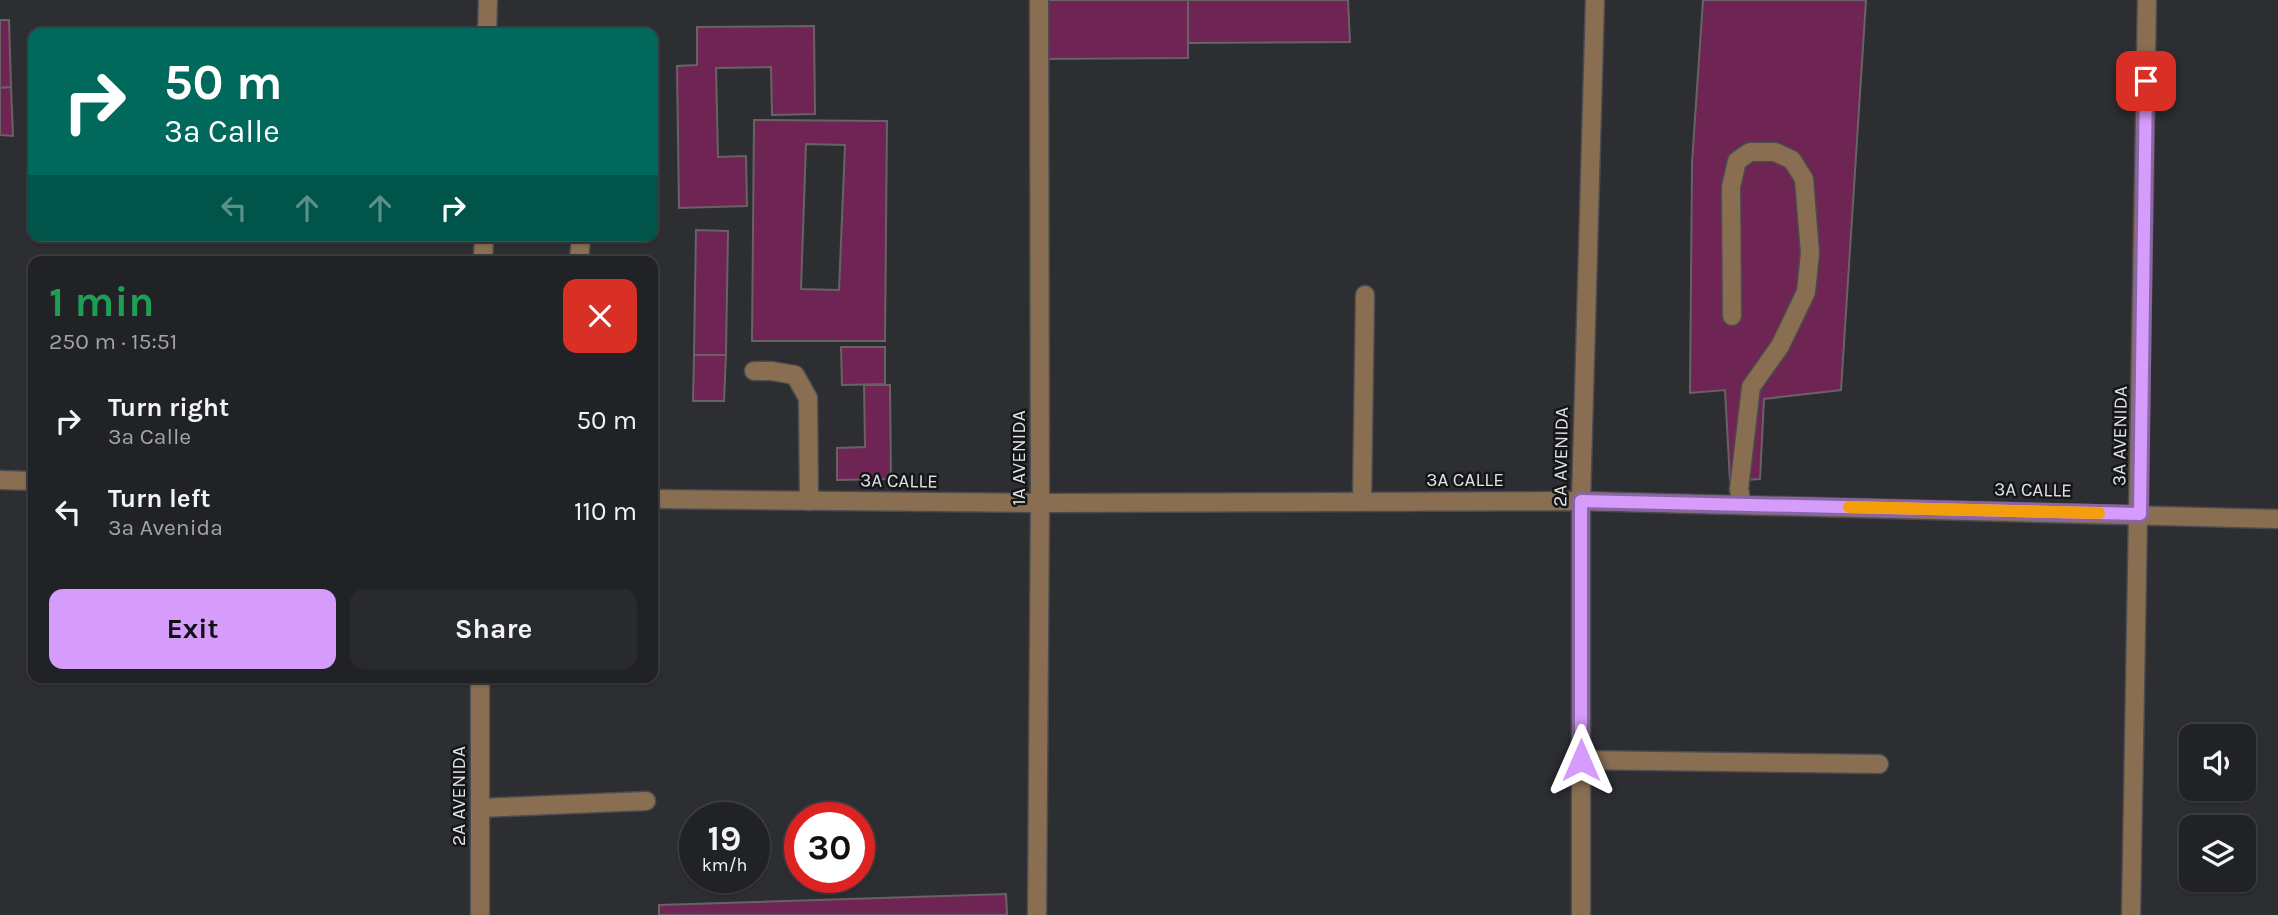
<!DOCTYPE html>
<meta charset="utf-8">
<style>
:root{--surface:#212226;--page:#292a2e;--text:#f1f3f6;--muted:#a2a4a7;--line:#3e3f43;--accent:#d59cfb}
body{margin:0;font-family:Karla,sans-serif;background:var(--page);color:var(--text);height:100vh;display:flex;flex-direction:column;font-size:26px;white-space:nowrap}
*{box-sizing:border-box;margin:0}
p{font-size:23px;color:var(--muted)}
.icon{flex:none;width:38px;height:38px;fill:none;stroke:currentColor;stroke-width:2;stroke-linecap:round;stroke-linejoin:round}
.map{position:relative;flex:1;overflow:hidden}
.panel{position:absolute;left:28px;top:256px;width:630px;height:427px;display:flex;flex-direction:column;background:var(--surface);border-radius:14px;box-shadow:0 2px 5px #0004,0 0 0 2px var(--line)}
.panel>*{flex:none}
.guide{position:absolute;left:28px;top:28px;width:630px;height:214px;border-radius:14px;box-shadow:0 2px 5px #0004,0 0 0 2px var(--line);background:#00695c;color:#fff;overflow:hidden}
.tools{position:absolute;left:2179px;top:724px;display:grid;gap:14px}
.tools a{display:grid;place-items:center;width:77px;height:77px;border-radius:14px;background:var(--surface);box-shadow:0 2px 5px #0004,0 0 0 2px var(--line);font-size:35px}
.speed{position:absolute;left:679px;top:802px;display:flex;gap:14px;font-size:35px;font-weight:700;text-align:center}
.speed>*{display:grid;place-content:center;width:91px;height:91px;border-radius:50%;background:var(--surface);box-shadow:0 2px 5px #0004,0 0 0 2px var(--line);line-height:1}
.speed small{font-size:18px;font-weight:400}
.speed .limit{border:10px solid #d22;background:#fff;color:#111}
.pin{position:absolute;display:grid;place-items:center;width:60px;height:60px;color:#fff;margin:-30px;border-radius:14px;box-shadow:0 4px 10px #0006}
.me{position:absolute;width:77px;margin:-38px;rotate:0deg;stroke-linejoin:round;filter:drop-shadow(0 0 5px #0008)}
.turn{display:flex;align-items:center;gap:24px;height:147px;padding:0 21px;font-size:32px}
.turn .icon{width:91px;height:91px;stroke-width:2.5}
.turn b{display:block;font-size:49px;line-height:60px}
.lanes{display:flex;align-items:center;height:66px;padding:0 21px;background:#0003;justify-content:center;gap:35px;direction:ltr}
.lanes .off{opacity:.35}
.round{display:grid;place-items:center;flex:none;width:74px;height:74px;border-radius:14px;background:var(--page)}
.overview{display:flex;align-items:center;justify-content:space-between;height:119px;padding:0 21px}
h1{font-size:42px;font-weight:700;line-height:52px;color:#1e9e55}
.primary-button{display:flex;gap:14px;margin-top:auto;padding:14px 21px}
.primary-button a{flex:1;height:80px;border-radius:14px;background:var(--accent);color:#111;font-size:28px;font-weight:700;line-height:80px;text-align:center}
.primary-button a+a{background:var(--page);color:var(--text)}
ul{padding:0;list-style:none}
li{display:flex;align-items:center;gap:21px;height:91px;padding:0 21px}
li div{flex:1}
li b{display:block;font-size:26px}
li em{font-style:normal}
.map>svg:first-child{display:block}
</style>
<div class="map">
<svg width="2278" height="915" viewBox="0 0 2278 915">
<rect width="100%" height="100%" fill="#2c2e32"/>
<g fill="#6e2554" stroke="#686265" stroke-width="2" fill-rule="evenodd">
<path d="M1044 0H1188V58L1044 59Z"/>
<path d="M1188 0H1348L1350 42 1188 43Z"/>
<path d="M1703 0H1866L1841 390 1764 399 1760 479 1730 481 1725 390 1690 393 1692 163Z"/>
<path d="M0 20H9L11 87 0 88Z"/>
<path d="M814 26 815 114 772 115 771 67 716 68 718 157 746 156 747 206 679 208 677 66 697 65V27Z"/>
<path d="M11 87 13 136 0 135V88Z"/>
<path d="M754 120 887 121 885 341H752ZM806 144 845 145 839 290 801 289Z"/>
<path d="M696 230 728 231 726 355H694Z"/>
<path d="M841 347H885V384L842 385Z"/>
<path d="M694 355H726L724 401H693Z"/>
<path d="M864 385H890L891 479 837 480V448L865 447Z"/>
<path d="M1006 894 1007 915H659V905Z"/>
</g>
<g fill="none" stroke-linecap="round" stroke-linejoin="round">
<defs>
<g id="minor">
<path d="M487 33 488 0"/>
<path d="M483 261 484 236"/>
<path d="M579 261 581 236"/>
<path d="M1732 316 1731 187 1737 161 1750 152H1775L1792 160 1804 179 1810 253 1806 292 1780 346 1751 387 1739 489 1742 505"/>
<path d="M754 371H771L795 375 808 398 809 501"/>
<path d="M0 480 33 481"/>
<path d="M653 499 1040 503 1581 501 2278 519"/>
<path d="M1362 501 1365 295"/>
<path d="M480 677V915"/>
<path d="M1581 760 1879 764"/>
<path d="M480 808 646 801"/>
<path d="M1037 915 1040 503 1039 0"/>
<path d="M1581 915V501L1595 0"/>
<path d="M2131 915 2147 0"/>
</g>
</defs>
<use href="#minor" stroke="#494b4f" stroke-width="21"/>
<use href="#minor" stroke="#896e52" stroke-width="18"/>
</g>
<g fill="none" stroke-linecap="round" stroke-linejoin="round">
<defs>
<path id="route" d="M1581 760V501L2140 514 2146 81"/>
</defs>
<use href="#route" stroke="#8a65a3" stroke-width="18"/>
<use href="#route" stroke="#d59cfb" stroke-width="12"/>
<path stroke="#f59e0b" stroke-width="12" d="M1849 507 2099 513"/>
</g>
<g text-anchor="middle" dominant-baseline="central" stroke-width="5" stroke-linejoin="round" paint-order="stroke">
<g font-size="19" fill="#e0e2e5" stroke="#151618">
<text transform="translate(2120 436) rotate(-89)">3A AVENIDA</text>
<text transform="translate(1561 457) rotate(-89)">2A AVENIDA</text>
<text transform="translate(1019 458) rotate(-90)">1A AVENIDA</text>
<text x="1465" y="480">3A CALLE</text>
<text transform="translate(899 481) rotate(1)">3A CALLE</text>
<text transform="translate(2033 490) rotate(1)">3A CALLE</text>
<text transform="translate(459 796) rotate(-90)">2A AVENIDA</text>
</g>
</g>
</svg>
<div class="tools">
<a><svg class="icon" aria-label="sound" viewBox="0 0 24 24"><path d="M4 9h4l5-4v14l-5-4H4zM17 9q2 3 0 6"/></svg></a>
<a><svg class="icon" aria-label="layers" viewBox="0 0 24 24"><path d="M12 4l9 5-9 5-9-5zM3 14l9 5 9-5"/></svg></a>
</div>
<div class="speed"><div>19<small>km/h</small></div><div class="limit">30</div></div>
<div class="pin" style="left:2146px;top:81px;background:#d93025"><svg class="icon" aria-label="arrive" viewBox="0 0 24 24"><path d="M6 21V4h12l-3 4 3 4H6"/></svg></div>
<svg class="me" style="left:1581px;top:760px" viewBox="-20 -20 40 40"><path d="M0-17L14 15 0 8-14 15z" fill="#d59cfb" stroke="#fff" stroke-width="4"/></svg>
<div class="guide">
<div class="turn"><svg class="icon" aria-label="right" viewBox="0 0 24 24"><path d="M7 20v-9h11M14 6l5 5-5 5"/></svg><div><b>50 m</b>3a Calle</div></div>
<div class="lanes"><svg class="icon off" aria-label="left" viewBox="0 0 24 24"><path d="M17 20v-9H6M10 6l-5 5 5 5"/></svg><svg class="icon off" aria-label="ahead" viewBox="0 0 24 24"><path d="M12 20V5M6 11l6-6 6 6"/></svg><svg class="icon off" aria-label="ahead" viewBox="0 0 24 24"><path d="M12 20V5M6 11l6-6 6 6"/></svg><svg class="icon" aria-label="right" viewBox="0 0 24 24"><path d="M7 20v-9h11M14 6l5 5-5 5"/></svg></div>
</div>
<section class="panel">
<div class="overview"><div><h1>1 min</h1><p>250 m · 15:51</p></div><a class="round" style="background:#d93025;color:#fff"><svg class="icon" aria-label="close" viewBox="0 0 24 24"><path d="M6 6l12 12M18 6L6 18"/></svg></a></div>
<ul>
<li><svg class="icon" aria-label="right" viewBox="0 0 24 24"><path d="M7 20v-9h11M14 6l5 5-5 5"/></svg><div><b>Turn right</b><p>3a Calle</p></div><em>50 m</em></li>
<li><svg class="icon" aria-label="left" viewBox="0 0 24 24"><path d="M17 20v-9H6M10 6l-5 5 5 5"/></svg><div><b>Turn left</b><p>3a Avenida</p></div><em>110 m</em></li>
</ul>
<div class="primary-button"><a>Exit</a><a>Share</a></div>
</section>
</div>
